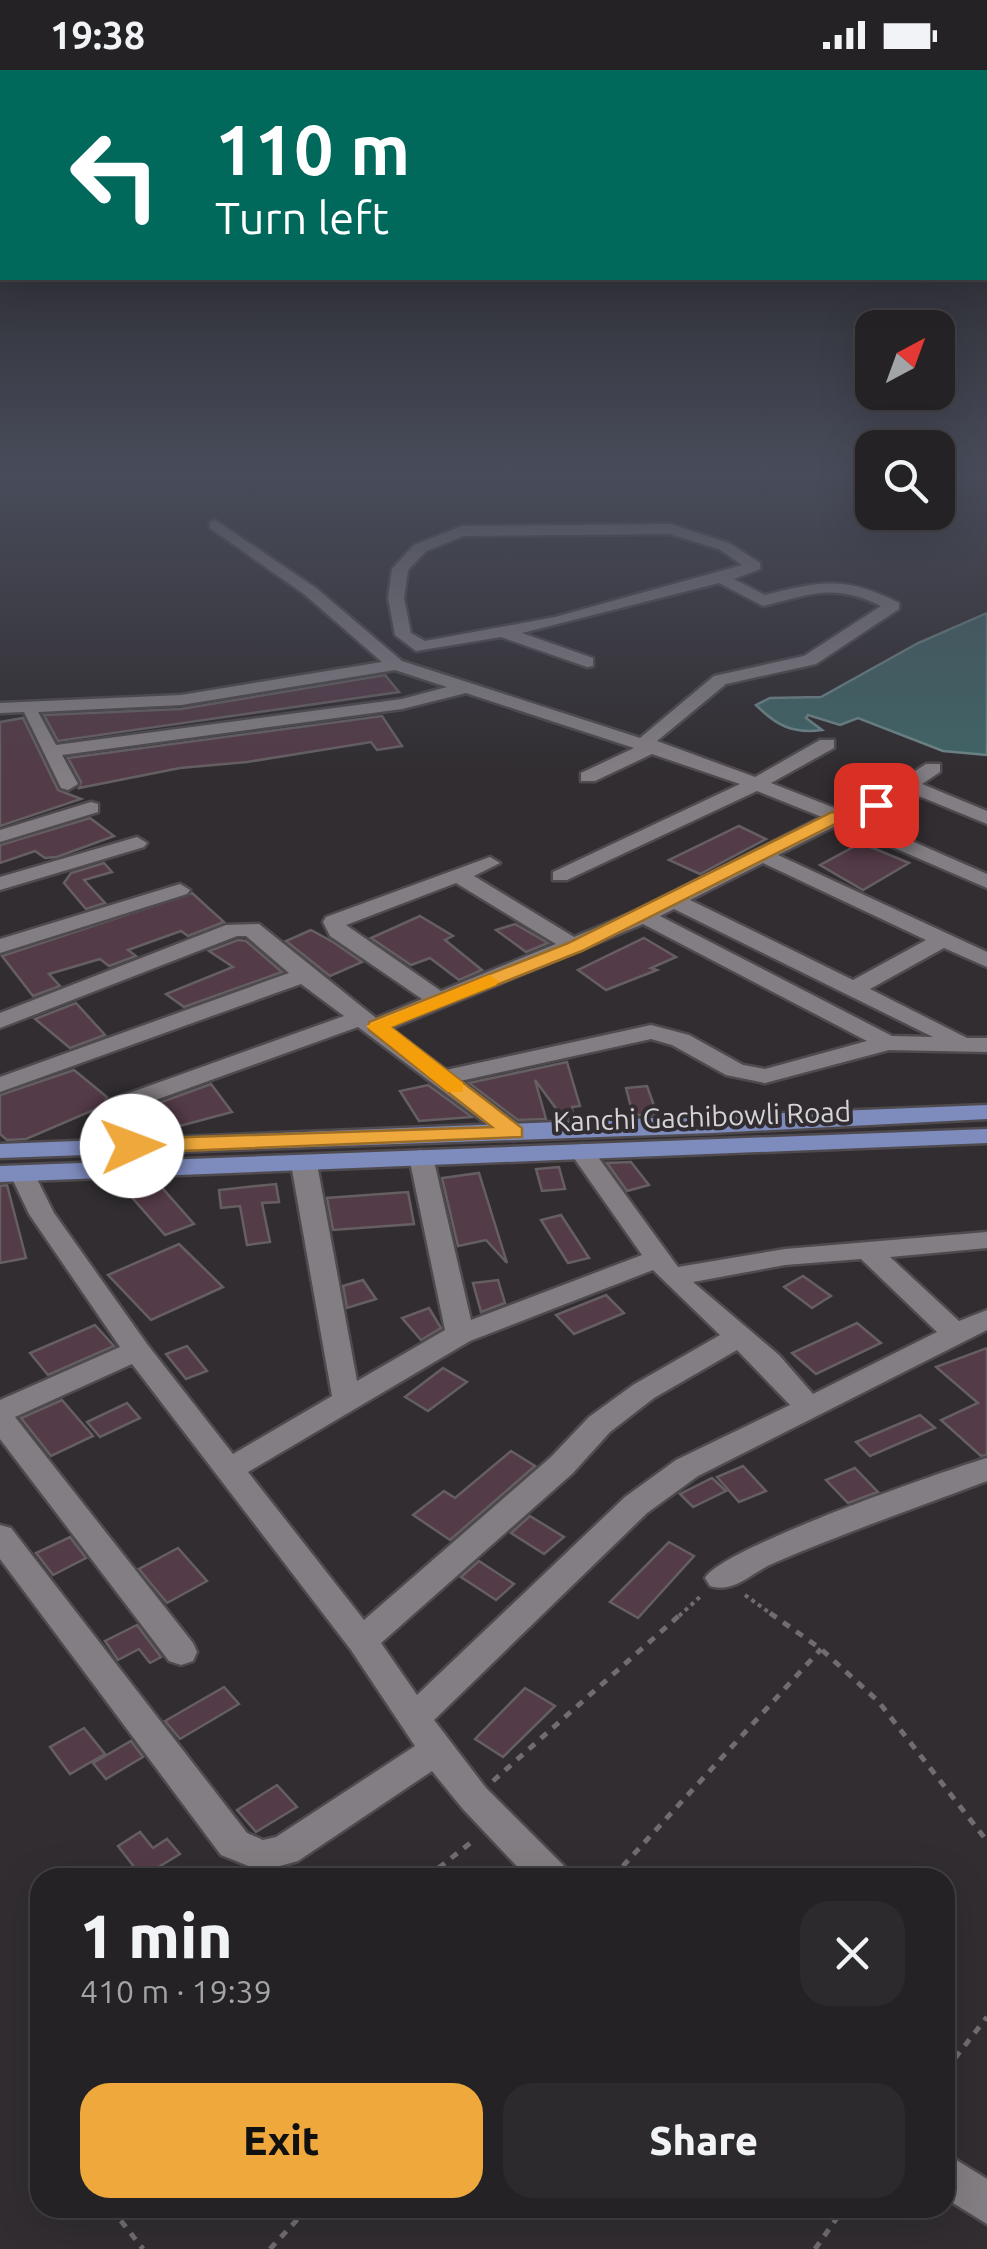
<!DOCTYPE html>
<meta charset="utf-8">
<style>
:root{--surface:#252225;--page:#2d2a2d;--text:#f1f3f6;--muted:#a3a4a7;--line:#423f42;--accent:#eea83c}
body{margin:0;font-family:Ubuntu,sans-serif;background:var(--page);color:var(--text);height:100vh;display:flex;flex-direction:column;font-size:38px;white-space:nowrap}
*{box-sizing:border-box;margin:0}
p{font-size:32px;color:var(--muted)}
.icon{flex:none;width:55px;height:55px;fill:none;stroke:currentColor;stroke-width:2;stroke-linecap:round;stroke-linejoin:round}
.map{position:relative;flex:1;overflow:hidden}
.panel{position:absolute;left:30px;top:1798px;width:925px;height:350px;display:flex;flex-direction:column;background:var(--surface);border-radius:30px;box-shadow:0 10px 40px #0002,0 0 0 2px var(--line)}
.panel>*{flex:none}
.guide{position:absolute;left:0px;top:0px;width:988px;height:210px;box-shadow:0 10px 40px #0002,0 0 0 2px var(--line);background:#00695c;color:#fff;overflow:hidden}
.needle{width:65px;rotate:41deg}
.tools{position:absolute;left:855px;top:240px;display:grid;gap:20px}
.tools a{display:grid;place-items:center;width:100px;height:100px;border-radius:20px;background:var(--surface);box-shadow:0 10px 40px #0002,0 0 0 2px var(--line);font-size:50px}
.pin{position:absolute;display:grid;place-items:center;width:85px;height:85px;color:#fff;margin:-42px;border-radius:20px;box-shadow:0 5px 15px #0006}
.me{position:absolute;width:110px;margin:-55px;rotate:88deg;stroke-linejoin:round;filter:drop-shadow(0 0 8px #0008)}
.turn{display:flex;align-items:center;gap:35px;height:210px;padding:0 50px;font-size:45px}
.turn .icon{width:130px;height:130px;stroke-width:2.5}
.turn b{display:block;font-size:70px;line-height:85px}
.round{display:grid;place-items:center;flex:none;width:105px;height:105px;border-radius:30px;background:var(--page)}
.summary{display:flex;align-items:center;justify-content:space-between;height:170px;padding:0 50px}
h1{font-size:60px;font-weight:800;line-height:75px}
.action{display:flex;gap:20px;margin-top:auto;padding:20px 50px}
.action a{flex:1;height:115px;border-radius:30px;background:var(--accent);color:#111;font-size:40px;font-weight:800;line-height:115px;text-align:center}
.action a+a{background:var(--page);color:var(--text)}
.status{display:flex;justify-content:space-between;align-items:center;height:70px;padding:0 50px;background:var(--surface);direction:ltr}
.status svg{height:28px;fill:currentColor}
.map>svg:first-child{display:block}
</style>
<div class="status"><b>19:38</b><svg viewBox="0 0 49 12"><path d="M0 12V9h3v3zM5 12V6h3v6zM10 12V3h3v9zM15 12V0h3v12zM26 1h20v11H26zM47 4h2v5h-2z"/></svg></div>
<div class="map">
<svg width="987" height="2179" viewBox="0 0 987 2179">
<rect width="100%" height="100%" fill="#312d31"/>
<path fill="#406465" stroke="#6d8587" stroke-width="2.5" d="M987 543V685L943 681 858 648 840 655 808 645 806 648 822 660C792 664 776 655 756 635L770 628 821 627 918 573Z"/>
<g fill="#543b48" stroke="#655f62" stroke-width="2.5">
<path d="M385 605 399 622 58 671 44 645 181 639Z"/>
<path d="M382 646 402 676 377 680 371 672 247 692 180 698 79 718 81 712 68 688Z"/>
<path d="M23 648 58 720 81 729 0 756V652Z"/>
<path d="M90 748 114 766 57 787 45 788 35 781 0 793V775Z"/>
<path d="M739 756 766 769 700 804 669 790Z"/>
<path d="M861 773 909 793 863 820 820 795Z"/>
<path d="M104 793 112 802 84 810 105 833 86 839 64 813 71 803Z"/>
<path d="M192 823 224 852 188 866 181 861 128 880 136 886 109 896 100 889 49 904 60 916 33 926 2 886Z"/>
<path d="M420 846 453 866 445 870 482 900 459 910 430 888 411 895 371 868Z"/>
<path d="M515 854 548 873 526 882 496 860Z"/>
<path d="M311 860 333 872 362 892 330 906 286 871Z"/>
<path d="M644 868 676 887 651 898 657 900 606 920 578 900Z"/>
<path d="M238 870 246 871 282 902 184 937 166 924 233 897 209 881Z"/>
<path d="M76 933 105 965 70 978 35 949Z"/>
<path d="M567 992 580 1036 572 1037 573 1048H563L535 1010 546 1049 518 1050 469 1013Z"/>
<path d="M74 1000 107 1027 101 1038 107 1045H126L211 1014 232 1042 157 1062 152 1054 117 1064 98 1038 26 1069 7 1070 0 1064V1025Z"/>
<path d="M428 1015 472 1047 419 1051 400 1021Z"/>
<path d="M647 1016 657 1044 633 1045 626 1018Z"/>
<path d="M631 1092 649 1115 627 1121 607 1093Z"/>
<path d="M559 1097 565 1119 542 1121 536 1099Z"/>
<path d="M479 1103 507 1193 486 1170 458 1176 442 1108Z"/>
<path d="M157 1112 194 1154 165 1165 128 1123Z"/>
<path d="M276 1114 279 1132 262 1133 270 1172 247 1175 240 1136 221 1138 219 1120Z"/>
<path d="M7 1115 26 1188 0 1193V1116Z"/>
<path d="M408 1122 414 1154 333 1160 327 1128Z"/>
<path d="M561 1145 589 1188 568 1193 541 1150Z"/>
<path d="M179 1174 223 1217 151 1250 108 1205Z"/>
<path d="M803 1206 831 1226 812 1238 784 1217Z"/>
<path d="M363 1210 376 1229 347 1238 343 1216Z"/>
<path d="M498 1210 505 1233 481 1242 473 1213Z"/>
<path d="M606 1225 624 1243 574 1264 556 1245Z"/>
<path d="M429 1238 441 1258 421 1270 402 1248Z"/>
<path d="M857 1253 881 1273 816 1304 792 1283Z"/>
<path d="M95 1255 114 1276 48 1305 30 1283Z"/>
<path d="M187 1276 207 1301 186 1309 166 1284Z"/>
<path d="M987 1278V1385L981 1386 941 1350 978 1333 936 1297Z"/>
<path d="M443 1298 467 1312 428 1341 405 1327Z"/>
<path d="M62 1330 93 1366 51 1386 21 1348Z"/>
<path d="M127 1333 140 1348 100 1367 87 1352Z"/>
<path d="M920 1345 935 1358 870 1386 856 1372Z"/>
<path d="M511 1381 535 1396 450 1470 413 1445 444 1421 455 1428Z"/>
<path d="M743 1396 766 1421 739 1432 717 1407Z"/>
<path d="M855 1398 878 1422 848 1433 826 1410Z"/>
<path d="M712 1408 726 1421 693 1437 680 1424Z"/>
<path d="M530 1446 564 1467 544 1484 511 1463Z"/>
<path d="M70 1467 86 1488 53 1505 36 1483Z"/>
<path d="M669 1472 694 1486 638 1548 610 1532Z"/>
<path d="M178 1478 207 1511 167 1533 139 1499Z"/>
<path d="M479 1491 514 1514 496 1530 461 1507Z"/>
<path d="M137 1555 161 1587 150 1593 139 1579 118 1590 105 1571Z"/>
<path d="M224 1617 239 1634 180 1669 165 1651Z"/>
<path d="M525 1618 555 1636 503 1687 475 1669Z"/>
<path d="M84 1658 105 1684 70 1704 50 1677Z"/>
<path d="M131 1671 143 1687 106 1709 93 1693Z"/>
<path d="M277 1715 297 1737 256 1762 237 1740Z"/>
<path d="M140 1762 153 1778 167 1769 180 1784 142 1807 118 1776Z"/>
</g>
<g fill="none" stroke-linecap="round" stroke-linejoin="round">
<defs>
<g id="minor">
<path d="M215 450 316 518 402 591 640 668 714 606 804 586 881 536C834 513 811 524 763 536L719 513 522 563 593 588V596L587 597 501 567 416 581 395 565 388 528 392 499 414 475 462 456 670 454 729 473 760 493V499L734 509 765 525C822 511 845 506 899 533V539L816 594 726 614 657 671 755 707 820 670H834V678L771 713 850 744 926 694H940V702L922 714 987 741V754L909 722 866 751 987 804V818L839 754 778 785 987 882V897L944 878 870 919 967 968H987V982L889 980 765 1013 726 1005 672 975 651 969 460 1011 523 1058 526 1063 514 1070 505 1068 358 957 125 1041H107L104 1036 107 1031 344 946 301 914 0 1022V1007L289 903 246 866H237L0 958V943L226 855 259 854 376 948 422 929 330 866 323 852 326 847 490 787 500 793 474 806 574 867 636 841 822 747 757 721 567 810H553V802L740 714 652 684 595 711H581V703L634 678 466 623 402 639 62 685 78 714 68 720 61 718 24 642 0 643V633L181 625 382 592 304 524 210 458V452ZM669 464 719 479 742 495 555 547 425 571 411 563 404 528 408 500 426 481 464 466ZM395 600 447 617 402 629 56 675 38 642 181 635ZM763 793 926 870 853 910 690 830ZM456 813 556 874 441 921 346 855ZM674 839 933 967 892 966 660 846ZM643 854 867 971 765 999 743 995 689 965 651 955 446 1000 390 959Z"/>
<path d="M91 732 98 734V742L0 772V760Z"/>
<path d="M137 767 147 773 144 777 0 820V807Z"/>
<path d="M180 814 190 820 187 824 0 883V869Z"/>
<path d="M581 1074 590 1076 678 1197 785 1179 987 1162V1178L890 1187 959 1251 987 1240V1260L698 1406 647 1443 434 1650 486 1718 565 1797 570 1808H528L462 1738 432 1701 298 1791 261 1801 221 1785 0 1489V1455L11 1458 247 1763 263 1770 276 1767 415 1676 351 1580 132 1294 15 1347 193 1573 197 1582 193 1591 181 1595 169 1591 0 1369V1330L120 1277 29 1144 10 1104 23 1096 32 1099 54 1143 147 1274 233 1384 332 1326 291 1094 295 1089H313L317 1094 357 1311 445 1260 409 1087 412 1082 421 1080 433 1087 471 1250 642 1185 569 1081ZM861 1189 937 1262 813 1324 779 1285 693 1212 785 1195ZM653 1200 720 1265 633 1315 589 1347 551 1387 364 1550 248 1402 470 1271ZM737 1280 790 1335 676 1390 625 1427 417 1625 381 1573 573 1403 610 1362 654 1328Z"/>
<path d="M987 1388V1411C916 1438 843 1463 774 1493 752 1502 734 1524 710 1516L705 1508C722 1478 943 1401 987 1388Z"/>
<path d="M945 2083 987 2109V2154L945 2128Z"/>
</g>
<g id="major">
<path d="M987 1035V1049L712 1063 0 1088V1074Z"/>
<path d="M987 1059V1073L0 1112V1096Z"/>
</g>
</defs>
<use href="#minor" stroke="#4e4a4e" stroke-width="5"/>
<use href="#major" stroke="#4e4a4e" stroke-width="5"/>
<g stroke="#706c70" stroke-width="4" stroke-dasharray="4 4" stroke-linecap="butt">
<path d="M745 1525 774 1546"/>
<path d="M679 1546 702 1525"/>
</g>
<g stroke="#706c70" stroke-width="5" stroke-dasharray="8 8" stroke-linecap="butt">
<path d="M770 1543 821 1579 878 1631 987 1771"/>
<path d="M493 1711 682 1543"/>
<path d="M426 1808 474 1770"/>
<path d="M612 1808 821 1579"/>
<path d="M945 2001 987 1947"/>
<path d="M111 2138 143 2179"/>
<path d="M270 2179 308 2138"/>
<path d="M815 2179 844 2138"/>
</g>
<use href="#minor" fill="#837e83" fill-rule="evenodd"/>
<use href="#major" fill="#7e8bbd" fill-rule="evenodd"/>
</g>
<linearGradient id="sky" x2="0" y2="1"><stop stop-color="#1b191b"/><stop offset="0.57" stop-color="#484c5a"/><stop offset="1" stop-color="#484c5a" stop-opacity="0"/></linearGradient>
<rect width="987" height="706" fill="url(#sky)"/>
<path fill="#eea83c" stroke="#9b6d27" stroke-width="2.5" d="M869 731 884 735 858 755 839 752 582 881 391 957 522 1058V1067L132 1083 120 1076 132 1069 492 1057 369 960V952L568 873 832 742 850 744Z"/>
<path fill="#f59e0b" d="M489 905 499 911 496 915 391 957 463 1013V1022H448L366 956Z"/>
<g text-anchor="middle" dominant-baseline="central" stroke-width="8" stroke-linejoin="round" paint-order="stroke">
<g font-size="28" fill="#d6d3d6" stroke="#312d31">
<text transform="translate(702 1046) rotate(-2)">Kanchi Gachibowli Road</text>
</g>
</g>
</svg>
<div class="tools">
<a><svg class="needle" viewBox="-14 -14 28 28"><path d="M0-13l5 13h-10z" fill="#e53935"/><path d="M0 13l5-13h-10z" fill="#a3a4a7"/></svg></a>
<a><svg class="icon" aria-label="search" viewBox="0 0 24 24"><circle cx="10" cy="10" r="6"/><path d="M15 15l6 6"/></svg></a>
</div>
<div class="pin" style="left:876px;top:735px;background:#d93025"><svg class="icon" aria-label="arrive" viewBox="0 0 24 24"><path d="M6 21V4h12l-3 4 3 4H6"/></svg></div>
<svg class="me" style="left:132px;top:1076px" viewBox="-20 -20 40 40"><circle r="19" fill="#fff"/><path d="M0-13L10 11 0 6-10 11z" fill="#eea83c"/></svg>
<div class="guide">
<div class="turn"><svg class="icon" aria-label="left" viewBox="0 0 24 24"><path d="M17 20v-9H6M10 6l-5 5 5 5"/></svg><div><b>110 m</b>Turn left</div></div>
</div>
<section class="panel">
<div class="summary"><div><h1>1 min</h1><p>410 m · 19:39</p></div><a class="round"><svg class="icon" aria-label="close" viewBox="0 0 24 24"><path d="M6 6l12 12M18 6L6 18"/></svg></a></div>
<div class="action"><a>Exit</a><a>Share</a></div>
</section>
</div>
